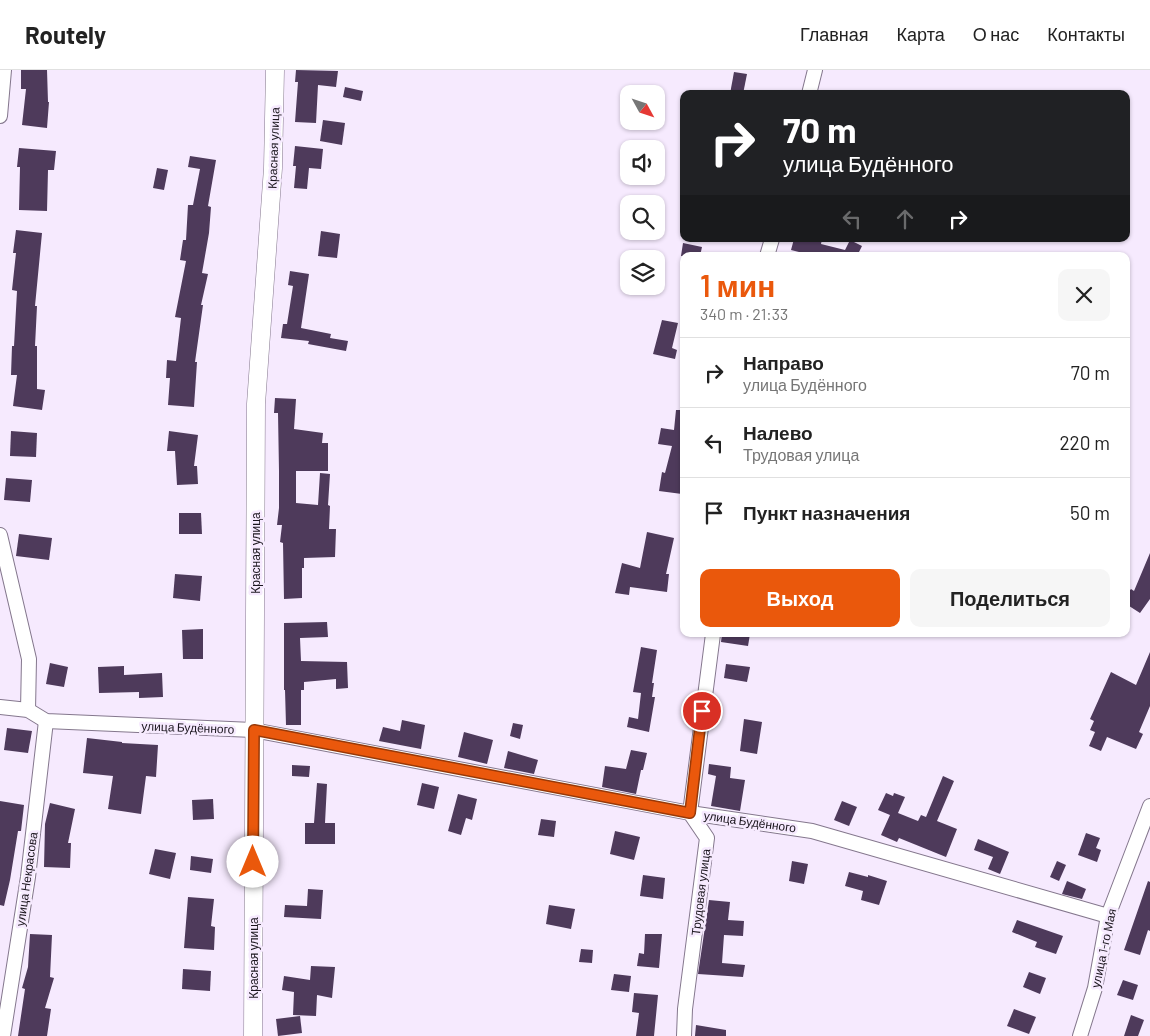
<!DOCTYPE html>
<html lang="ru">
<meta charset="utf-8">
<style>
:root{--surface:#fff;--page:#f6f6f6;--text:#222;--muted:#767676;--line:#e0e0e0;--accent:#ea580c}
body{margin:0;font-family:Barlow,sans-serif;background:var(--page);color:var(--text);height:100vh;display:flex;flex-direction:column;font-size:19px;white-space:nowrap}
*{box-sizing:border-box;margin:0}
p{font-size:16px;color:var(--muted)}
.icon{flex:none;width:28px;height:28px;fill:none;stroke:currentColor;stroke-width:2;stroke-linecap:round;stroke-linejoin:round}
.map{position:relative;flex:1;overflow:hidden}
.panel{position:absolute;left:680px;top:182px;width:450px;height:385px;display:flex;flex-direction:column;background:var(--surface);border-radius:10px;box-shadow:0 1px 4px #0004}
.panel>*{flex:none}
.top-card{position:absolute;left:680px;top:20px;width:450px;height:152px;border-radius:10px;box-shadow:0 1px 4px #0004;background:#202124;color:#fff;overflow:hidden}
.needle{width:32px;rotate:130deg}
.fabs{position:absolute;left:620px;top:15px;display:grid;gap:10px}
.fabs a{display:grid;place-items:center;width:45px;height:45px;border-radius:10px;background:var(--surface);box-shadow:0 1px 4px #0004;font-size:25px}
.pin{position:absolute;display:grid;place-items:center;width:42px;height:42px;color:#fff;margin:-21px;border:2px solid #fff;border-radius:50%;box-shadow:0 1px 5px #0007}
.me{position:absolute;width:55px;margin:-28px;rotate:0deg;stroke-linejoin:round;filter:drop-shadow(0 0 4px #0008)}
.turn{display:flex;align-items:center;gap:18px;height:105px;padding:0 20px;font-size:22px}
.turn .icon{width:65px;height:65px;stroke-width:2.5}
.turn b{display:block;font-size:35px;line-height:42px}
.lanes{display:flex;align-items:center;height:48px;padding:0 20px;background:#0003;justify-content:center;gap:25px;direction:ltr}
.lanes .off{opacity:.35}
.round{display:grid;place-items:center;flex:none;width:52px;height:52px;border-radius:10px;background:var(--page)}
.headline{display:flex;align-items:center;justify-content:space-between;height:85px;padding:0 20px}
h1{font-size:30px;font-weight:600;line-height:38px;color:var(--accent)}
.action{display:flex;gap:10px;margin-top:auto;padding:10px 20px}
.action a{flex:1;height:58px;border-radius:10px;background:var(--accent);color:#fff;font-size:20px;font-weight:600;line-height:58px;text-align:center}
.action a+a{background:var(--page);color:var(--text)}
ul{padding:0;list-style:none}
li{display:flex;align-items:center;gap:15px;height:70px;padding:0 20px;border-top:1px solid var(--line)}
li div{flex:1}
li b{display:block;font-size:19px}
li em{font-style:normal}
header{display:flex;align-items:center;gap:30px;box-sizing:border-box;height:70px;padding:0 25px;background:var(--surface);border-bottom:1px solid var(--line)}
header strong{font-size:24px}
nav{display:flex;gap:28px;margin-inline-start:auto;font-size:18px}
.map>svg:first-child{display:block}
</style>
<header>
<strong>Routely</strong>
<nav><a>Главная</a><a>Карта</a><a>О нас</a><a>Контакты</a></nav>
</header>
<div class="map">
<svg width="1150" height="966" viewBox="0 0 1150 966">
<rect width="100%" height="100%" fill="#f6eafe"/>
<g fill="#4e3a5b">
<path d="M21 0H47L48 32H49L47 58 22 55 26 19H21Z"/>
<path d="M296 0 338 1 336 17 318 15 316 53 295 52 298 12H295Z"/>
<path d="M734 2 747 4 743 24H730Z"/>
<path d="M345 17 363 21 361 31 343 27Z"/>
<path d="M323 50 345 53 342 75 320 71Z"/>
<path d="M295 76 323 79 321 99 309 98 307 119 294 118 296 96H293Z"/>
<path d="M19 78 56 81 54 100H48L47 141 19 140 20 97H17Z"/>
<path d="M190 86 216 90 208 136 211 137 209 163 202 203 208 204 201 235H203L195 292H197L194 337 168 335 170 308H166L167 290 176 291 181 248 175 247 186 191 180 190 183 170H186L188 135H193L200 99 188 97Z"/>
<path d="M157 98 168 100 164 120 153 118Z"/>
<path d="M16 160 42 163 35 236H37L35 276H37V319L45 320 42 340 13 336 17 305H11L12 276H14L17 221 12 220 16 183H13Z"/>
<path d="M321 161 340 164 337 188 318 186Z"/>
<path d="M794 169H822L821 174 845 180 850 170 862 176 857 186H815L791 180Z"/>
<path d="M683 173 702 177 700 186H681Z"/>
<path d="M290 201 309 204 301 258 331 264 330 268 348 271 346 281 308 274 309 271 281 268 283 254H287L293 216 288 215Z"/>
<path d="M662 250 678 253 672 278 677 280 675 289 653 284Z"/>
<path d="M275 328 296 329 294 359 323 363 322 373H328V401H296V433L318 435 320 403 330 404 328 435 330 436 329 459H336L335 487 304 488V498H302V528L284 529 283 473 280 472 282 455H277L279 438V401L278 343H274Z"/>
<path d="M676 340H684V408L682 424 659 421 662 402 665 403 672 376 658 374 661 358 674 360Z"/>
<path d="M11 361 37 363 36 387 10 386Z"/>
<path d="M169 361 198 365 194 396H197L198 414 177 415 175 381H167Z"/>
<path d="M6 408 32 410 30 432 4 430Z"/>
<path d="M179 443H201L202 464H179Z"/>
<path d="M647 462 674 468 666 504H669L667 522 630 517 629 525 615 523 622 493 640 498Z"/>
<path d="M19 464 52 468 49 490 16 486Z"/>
<path d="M1150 483V529L1140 543 1126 534V525L1131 519 1134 521Z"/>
<path d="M175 504 202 506 200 531 173 528Z"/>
<path d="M327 552 328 567 300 568 301 591 347 592 348 618 336 619V609L304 612V620H301V655H286L285 620H284V553Z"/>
<path d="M203 559V589H183L182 560Z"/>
<path d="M722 564H750L748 576 721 572Z"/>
<path d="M641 577 657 580 652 613H654L652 627H655L649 662 627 657 629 647 638 649 641 623 633 622Z"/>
<path d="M1150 582V636L1139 662 1143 664 1136 679 1107 667 1101 681 1089 676 1095 662 1090 660 1094 651 1090 649 1111 602 1136 615Z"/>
<path d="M50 593 68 597 64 617 46 614Z"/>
<path d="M726 594 750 597 747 612 724 608Z"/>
<path d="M124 596V605L162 603 163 627 139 628V622L99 623 98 597Z"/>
<path d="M744 649 762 652 757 684 740 681Z"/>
<path d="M402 650 425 655 421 679 379 671 383 657 400 661Z"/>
<path d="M513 653 523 655 520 669 510 666Z"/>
<path d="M7 658 32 661 28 683 4 680Z"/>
<path d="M464 662 493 670 487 694 458 687Z"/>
<path d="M87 668 122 672V673L158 675 156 707 146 706 141 744 108 739 113 706 83 703Z"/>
<path d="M631 680 647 683 643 700H641L636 724 602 717 605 696 626 699Z"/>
<path d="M508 681 538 690 534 704 504 698Z"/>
<path d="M709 694 731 697 730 708 745 710 740 741 711 736 716 706 708 704Z"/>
<path d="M292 695 310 696 309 707 292 706Z"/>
<path d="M943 706 954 711 937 751 957 759 946 787 899 768 897 772 881 765 890 745 878 740 886 723 893 726 894 723 905 727 898 743 918 751 921 745 926 747Z"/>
<path d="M317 713 327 714 325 753H335V774H305V753H314Z"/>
<path d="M422 713 439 717 434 739 417 735Z"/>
<path d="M458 724 477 729 472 750 466 748 461 765 448 761Z"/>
<path d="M213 729 214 749 193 750 192 730Z"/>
<path d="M0 731 24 735 21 761H18L10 810 4 836 0 835Z"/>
<path d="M842 731 857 737 849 756 834 750Z"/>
<path d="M50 733 75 739 68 773H71L70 798 44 797 45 754Z"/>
<path d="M541 749 556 751 554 767 538 765Z"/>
<path d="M615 761 640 767 634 790 610 784Z"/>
<path d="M1086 763 1100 768 1096 778 1101 780 1097 792 1078 785Z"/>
<path d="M978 769 1009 782 1000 804 988 799 993 787 974 780Z"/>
<path d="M155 779 176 783 170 809 149 804Z"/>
<path d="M191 786 213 789 211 803 190 800Z"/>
<path d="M792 791 808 794 804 814 789 811Z"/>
<path d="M1057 791 1066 795 1059 811 1050 807Z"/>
<path d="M849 802 868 807V805L887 811 879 835 861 830 863 821 845 816Z"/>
<path d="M643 805 665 808 663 829 640 826Z"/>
<path d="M1067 811 1086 819 1082 829 1062 824Z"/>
<path d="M1148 811 1150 812V861L1148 860 1140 885 1124 880Z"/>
<path d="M308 819 323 820 321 849 284 847 285 835 307 836Z"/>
<path d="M188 827 214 829 211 856 215 857 214 880 184 878Z"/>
<path d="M709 830 730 832 728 850 744 851 743 866 724 865 722 893 745 895 743 907 698 904Z"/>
<path d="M549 835 575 839 571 859 546 854Z"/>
<path d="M1017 850 1063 866 1056 884 1035 877 1037 872 1012 862Z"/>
<path d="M30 864 52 865 50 907 54 908 45 938 51 939 47 966H18L25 919 22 918 28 897Z"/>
<path d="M645 864H662L659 898 637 896 639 883 644 884Z"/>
<path d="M581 879 593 880 592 893 579 892Z"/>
<path d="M311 896 335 897 332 928 317 925 316 946 293 945 294 922 282 920 284 906 310 910Z"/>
<path d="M183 899 211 901 210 921 182 919Z"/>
<path d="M1029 902 1046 908 1040 924 1023 917Z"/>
<path d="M614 904 631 906 629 922 611 920Z"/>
<path d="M1123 910 1138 915 1133 930 1117 925Z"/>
<path d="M634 923 658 925 654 966H636L639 943 632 942Z"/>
<path d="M1014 939 1036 947 1029 964 1007 956Z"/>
<path d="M1131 945 1144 950 1138 966H1124Z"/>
<path d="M300 946 302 963 278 966 276 949Z"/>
<path d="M696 955 726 960V966H695Z"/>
</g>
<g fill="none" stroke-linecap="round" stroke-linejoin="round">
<defs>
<g id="minor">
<path d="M809 24 815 0"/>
<path d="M0 46 4 0"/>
<path d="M767 186 772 169"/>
<path d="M0 465 29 589 28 640"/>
<path d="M0 637 28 640 46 651 253 660 690 743 812 761 1108 846"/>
<path d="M3 966 28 807 46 651"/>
<path d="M684 966 685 939 707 768 690 743 713 564"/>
<path d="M1080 966 1095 918 1108 846 1150 736"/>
</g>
<path id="major" d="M253 966 256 334 273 98 275 0"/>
</defs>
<use href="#minor" stroke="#84778d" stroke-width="16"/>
<use href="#major" stroke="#84778d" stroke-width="19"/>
<use href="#minor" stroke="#fff" stroke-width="14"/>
<use href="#major" stroke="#fff" stroke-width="18"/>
</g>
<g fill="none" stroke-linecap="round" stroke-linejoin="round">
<defs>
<path id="route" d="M253 792 254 660 690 743 702 641"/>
</defs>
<use href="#route" stroke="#983908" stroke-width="12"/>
<use href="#route" stroke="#ea580c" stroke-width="9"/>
</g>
<g text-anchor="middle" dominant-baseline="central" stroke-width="5" stroke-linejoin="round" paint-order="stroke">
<g font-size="12" fill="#1b161e" stroke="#f6eafe">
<text transform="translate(273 78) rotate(-88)">Красная улица</text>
<text transform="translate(255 483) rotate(-90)">Красная улица</text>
<text transform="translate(188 657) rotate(2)">улица Будённого</text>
<text transform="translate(750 751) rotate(8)">улица Будённого</text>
<text transform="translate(26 809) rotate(-82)">улица Некрасова</text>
<text transform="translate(700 822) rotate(-83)">Трудовая улица</text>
<text transform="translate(1103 878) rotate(-78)">улица 1-го Мая</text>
<text transform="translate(253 888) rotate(-90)">Красная улица</text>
</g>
</g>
</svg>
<div class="fabs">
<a><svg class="needle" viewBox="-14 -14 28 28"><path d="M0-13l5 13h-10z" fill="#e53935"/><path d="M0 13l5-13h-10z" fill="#767676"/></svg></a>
<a><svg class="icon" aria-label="sound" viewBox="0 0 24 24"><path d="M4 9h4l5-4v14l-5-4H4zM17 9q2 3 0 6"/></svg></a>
<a><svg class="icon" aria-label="search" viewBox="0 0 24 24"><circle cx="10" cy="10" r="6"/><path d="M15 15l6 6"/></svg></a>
<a><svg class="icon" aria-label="layers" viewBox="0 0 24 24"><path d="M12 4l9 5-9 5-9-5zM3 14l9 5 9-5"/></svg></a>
</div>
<div class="pin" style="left:702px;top:641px;background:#d93025"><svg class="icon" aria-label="arrive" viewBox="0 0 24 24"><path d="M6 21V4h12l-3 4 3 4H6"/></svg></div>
<svg class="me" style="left:253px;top:792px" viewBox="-20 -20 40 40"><circle r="19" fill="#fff"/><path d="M0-13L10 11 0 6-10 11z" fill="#ea580c"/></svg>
<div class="top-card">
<div class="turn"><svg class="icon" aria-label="right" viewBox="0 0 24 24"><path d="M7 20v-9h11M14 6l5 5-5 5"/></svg><div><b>70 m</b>улица Будённого</div></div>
<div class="lanes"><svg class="icon off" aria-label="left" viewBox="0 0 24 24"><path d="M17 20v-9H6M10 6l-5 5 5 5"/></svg><svg class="icon off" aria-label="ahead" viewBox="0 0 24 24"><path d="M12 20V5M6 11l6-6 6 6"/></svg><svg class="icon" aria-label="right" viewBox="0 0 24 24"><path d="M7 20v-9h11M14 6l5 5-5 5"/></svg></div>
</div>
<section class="panel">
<div class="headline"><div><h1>1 мин</h1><p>340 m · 21:33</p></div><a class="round"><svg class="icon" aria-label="close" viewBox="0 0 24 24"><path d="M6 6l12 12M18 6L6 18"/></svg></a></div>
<ul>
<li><svg class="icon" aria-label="right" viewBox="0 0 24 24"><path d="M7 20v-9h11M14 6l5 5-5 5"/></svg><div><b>Направо</b><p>улица Будённого</p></div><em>70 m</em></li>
<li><svg class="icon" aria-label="left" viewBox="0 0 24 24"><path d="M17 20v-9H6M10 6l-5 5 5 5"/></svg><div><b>Налево</b><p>Трудовая улица</p></div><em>220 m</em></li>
<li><svg class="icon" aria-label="arrive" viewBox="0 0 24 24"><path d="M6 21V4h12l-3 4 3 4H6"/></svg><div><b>Пункт назначения</b></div><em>50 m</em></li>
</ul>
<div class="action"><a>Выход</a><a>Поделиться</a></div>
</section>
</div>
